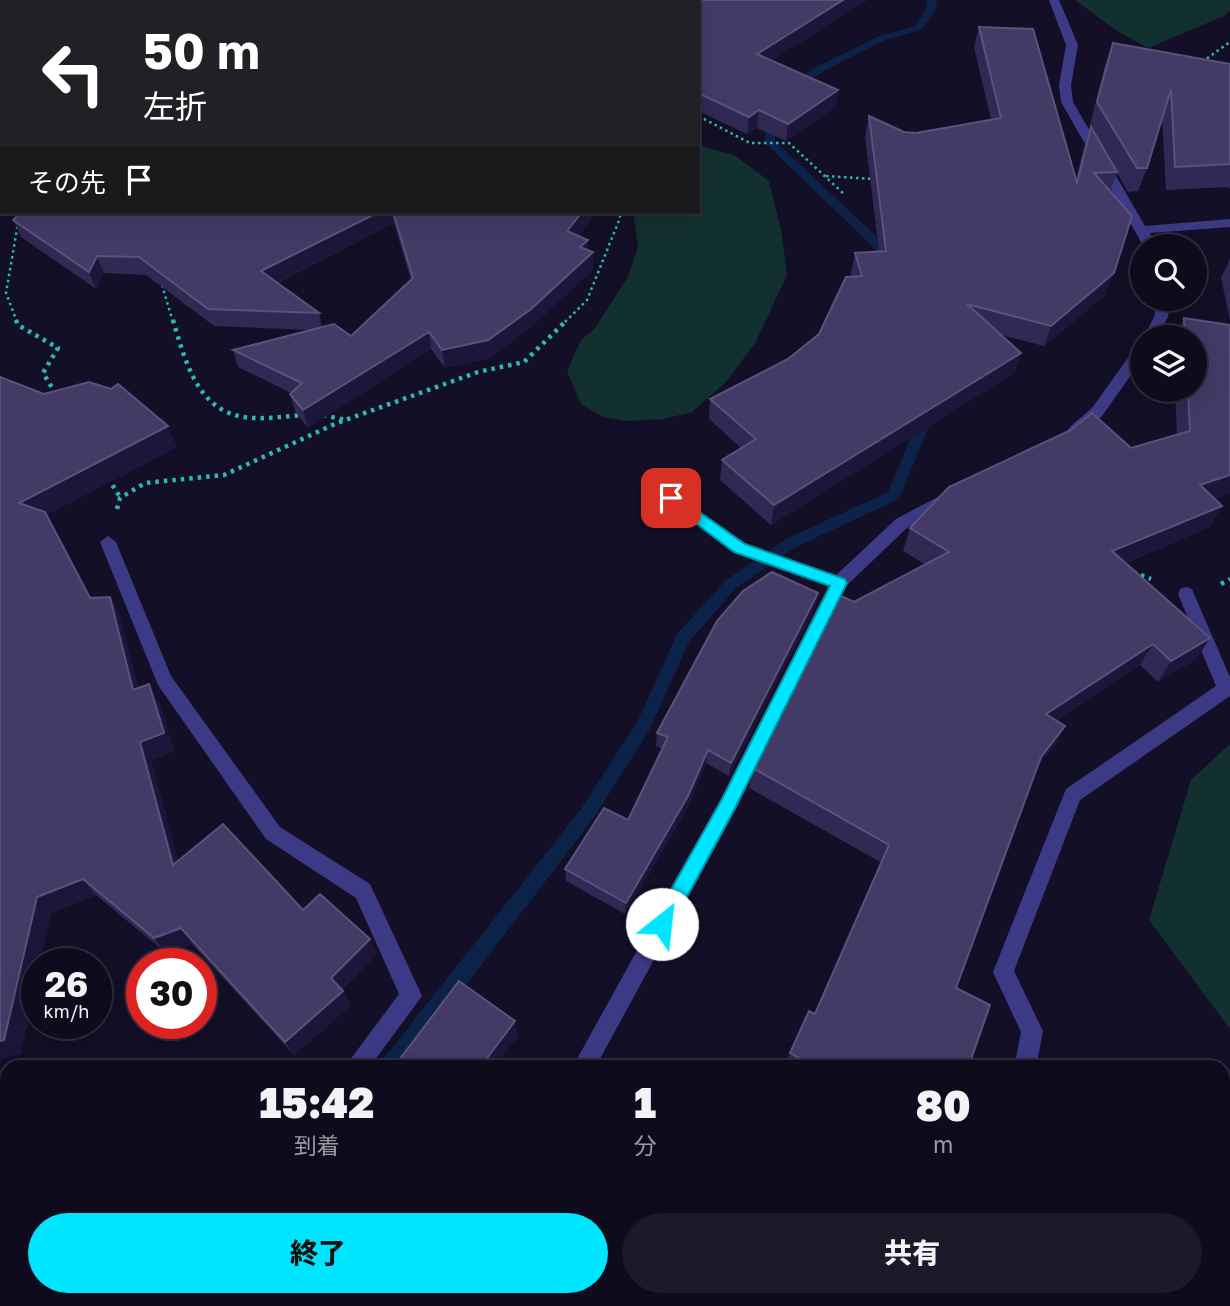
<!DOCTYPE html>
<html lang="ja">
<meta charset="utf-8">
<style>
:root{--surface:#0e0b1c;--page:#1c1929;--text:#f1f3f6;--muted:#9b9ba3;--line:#2e2b3b;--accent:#00e5ff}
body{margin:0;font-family:"Golos Text","Noto Sans JP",sans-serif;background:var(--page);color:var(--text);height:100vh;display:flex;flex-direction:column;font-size:26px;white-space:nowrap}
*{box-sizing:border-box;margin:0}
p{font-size:23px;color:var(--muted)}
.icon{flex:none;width:38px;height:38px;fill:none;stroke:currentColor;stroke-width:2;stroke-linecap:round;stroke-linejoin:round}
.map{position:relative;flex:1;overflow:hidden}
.drawer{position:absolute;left:0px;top:1060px;width:1230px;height:247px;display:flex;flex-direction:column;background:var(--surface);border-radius:21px 21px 0 0;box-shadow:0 7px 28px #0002,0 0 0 2px var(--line)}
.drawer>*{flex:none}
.guide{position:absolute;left:0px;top:0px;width:700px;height:214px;box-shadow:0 7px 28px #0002,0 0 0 2px var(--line);background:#202124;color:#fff;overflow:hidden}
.tools{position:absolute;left:1130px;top:234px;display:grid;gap:14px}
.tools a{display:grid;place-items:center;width:77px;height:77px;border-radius:50%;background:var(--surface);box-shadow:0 7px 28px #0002,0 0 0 2px var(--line);font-size:35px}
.speed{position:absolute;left:21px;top:948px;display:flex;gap:14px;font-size:35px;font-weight:700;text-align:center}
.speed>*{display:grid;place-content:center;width:91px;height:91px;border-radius:50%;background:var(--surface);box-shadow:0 7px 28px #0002,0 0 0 2px var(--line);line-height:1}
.speed small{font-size:18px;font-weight:400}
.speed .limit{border:10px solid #d22;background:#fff;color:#111}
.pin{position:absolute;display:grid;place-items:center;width:60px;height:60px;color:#fff;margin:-30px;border-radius:14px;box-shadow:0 4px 10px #0006}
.me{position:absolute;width:77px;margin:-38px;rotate:29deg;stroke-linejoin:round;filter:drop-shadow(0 0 5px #0008)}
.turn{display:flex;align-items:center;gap:24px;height:147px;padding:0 28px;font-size:32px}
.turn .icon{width:91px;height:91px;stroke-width:2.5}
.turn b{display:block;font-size:49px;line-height:60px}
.then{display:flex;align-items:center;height:66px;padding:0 28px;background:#0003;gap:14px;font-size:26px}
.eta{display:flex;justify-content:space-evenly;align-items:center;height:119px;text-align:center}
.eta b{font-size:42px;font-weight:800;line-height:49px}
.primary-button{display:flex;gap:14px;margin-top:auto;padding:14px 28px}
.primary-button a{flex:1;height:80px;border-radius:42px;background:var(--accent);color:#111;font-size:28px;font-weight:800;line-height:80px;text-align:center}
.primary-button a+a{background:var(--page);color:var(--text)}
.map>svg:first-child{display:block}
</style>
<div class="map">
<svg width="1230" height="1306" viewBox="0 0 1230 1306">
<rect width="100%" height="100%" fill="#130f26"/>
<g fill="#12302f">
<path d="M1075 0H1230V11L1224 16 1148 48 1117 31Z"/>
<path d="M698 145 734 155 769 181 782 235 787 275 755 343 726 382 692 412 664 419 627 421 603 417 581 404 567 371 581 340 595 328 628 277 638 247 633 212H698Z"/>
<path d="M1230 744V1029L1149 920 1191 780Z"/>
</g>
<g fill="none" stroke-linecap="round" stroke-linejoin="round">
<g fill="#0c2248" fill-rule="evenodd">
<path d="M927 0H937L936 10 921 30 885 40 822 72 796 90 787 88 814 68 879 36 915 26 926 10Z"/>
<path d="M767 112 776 114 775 141 896 255V261H888L766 144 764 116Z"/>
<path d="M927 409 934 414 899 499 796 547 735 589 689 642 650 729 593 819 444 1014 399 1068H376L581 809 638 720 677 634 725 581 786 539 888 492 920 414Z"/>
<path d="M72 1300H97L94 1306H70Z"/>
</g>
<g stroke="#2fb8b0" stroke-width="2.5" stroke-dasharray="2.5 3.5" stroke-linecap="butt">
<path d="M1202 62 1230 42"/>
<path d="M698 120 704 119 750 143H789L844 194"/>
<path d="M826 176 873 179"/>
<path d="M162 285 173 322"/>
<path d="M17 322 6 293 20 212"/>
<path d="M565 322 587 300 620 218V212"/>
</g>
<g stroke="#2fb8b0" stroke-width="4.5" stroke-dasharray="3.5 5" stroke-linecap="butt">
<path d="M16 320 18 325 58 348 43 373 57 396"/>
<path d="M173 320C184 357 196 407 239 416 259 421 284 416 304 415"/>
<path d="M323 415 345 420"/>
<path d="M108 478 120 497"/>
<path d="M117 509 120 498 145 483 224 475 337 423 478 372 524 362 567 320"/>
<path d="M1133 572 1151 579"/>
<path d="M1221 584 1230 579"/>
</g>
<path fill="#3d3a85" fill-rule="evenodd" d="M671 492 746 544 845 578 847 583 845 588 839 589 734 552 665 502 663 498Z"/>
<g fill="#3d3a85" fill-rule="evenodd">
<path d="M1049 0H1059L1078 45 1071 85 1073 102 1145 226 1230 219V227L1150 233 1157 247H1144L1061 102 1059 85 1066 45Z"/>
<path d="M1157 299H1171L1168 317 1156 338 1143 339 1154 317Z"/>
<path d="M1143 342V358L1102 416 1081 434H1071L1068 430 1071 426 1092 408 1138 344Z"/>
<path d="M953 489 959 491 961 495 959 499 908 527 845 587 735 811 595 1068H572L721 799 833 578 896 519Z"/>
<path d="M108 536 116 542 171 676 280 827 370 884 422 996 369 1068H344L399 994 356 898 266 839 158 685 100 542Z"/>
<path d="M1186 587 1192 589 1194 594 1230 677V696L1080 800 1014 971 1043 1031 1036 1068H1014L1021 1032 993 972 1066 789 1216 686 1178 594 1180 589Z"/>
<path d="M1223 1263 1230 1265V1289L1223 1287Z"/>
<path d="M25 1300H52L50 1306H23Z"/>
<path d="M400 1300H426L424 1306H398Z"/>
</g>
</g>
<g fill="#312854" fill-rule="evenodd">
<path d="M0 0H867L772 60 838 90 835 107 786 141 757 128 747 134 698 111V2H2V55L0 53Z"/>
<path d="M979 27 1076 179 1084 147 1091 127 1090 125 1105 65 1113 43 1230 64V189L1228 187 1166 190 1162 117 1147 168 1138 191 1128 192 1117 173 1110 192 1106 294 1044 346 1001 335 1021 353 1014 373 771 525 720 480 722 460 741 448 709 419 710 399 788 359 819 334 852 277 851 273 855 253 879 252 865 136 869 116 904 132 916 133 991 120 974 47Z"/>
<rect x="0" y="122" width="2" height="75"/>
<path d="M21 212H597L578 236 588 240V250L593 252V270L531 327 490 358 445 368 431 349 308 428 295 411 290 394 291 393 238 367 233 350 311 330 214 326 146 275 104 273 96 289 21 237 13 220ZM394 223 411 280 351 336 322 327 319 313 277 283Z"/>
<path d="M1230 259V320L1221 278Z"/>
<path d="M1184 318 1230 325V493L1214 499 1222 506 1208 528 1125 563 1210 638 1196 659 1158 682 1140 665 1057 720 1065 726 1054 746 1037 767 956 988 990 1005 968 1068 784 1067 809 1011 815 1014 882 863 749 788 753 768 839 595 854 602 926 565 903 551 910 528 949 487 1071 430 1092 413 1131 448 1177 434 1175 390H1195V338H1175Z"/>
<path d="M0 377 177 447 46 515 91 598 110 597 120 617 138 688 159 703 174 751 151 760 178 861 303 910 377 954 342 989 351 1005 294 1055 192 944 166 953 96 895 51 913 37 964V980L21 1053 0 1059Z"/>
<path d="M818 593 815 608 729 776 706 763 687 809 625 914 566 881 565 869 628 820 663 749 656 746 657 733Z"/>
</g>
<g fill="#1d163a">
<path d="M843 0H867L755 71 757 54Z"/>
<path d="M838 90 835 107 786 141 788 124Z"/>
<path d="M759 110 757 128 747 134 749 117Z"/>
<path d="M379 212H392L394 223 266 288 261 271Z"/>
<path d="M582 212H597L568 249 567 231Z"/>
<path d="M588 240V256L593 252V270L531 327 490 358 445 368 442 350 580 247Z"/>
<path d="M97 256 104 273 96 289 89 272Z"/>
<path d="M1114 273 1106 294 1044 346 1051 326Z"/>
<path d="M429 332 431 349 308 428 303 410Z"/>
<path d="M1021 353 1014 373 771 525 774 505Z"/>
<path d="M168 426 177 447 46 515 101 618 19 503Z"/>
<path d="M1230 475V493L1187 508 1200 485Z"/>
<path d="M1222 506 1208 528 1100 573 1112 551Z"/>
<path d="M818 593 815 608 729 776 731 763Z"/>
<path d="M110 597 120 617 143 709 133 690Z"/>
<path d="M1210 638 1196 659 1158 682 1171 661Z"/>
<path d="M1153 644 1140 665 1036 734 1046 714Z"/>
<path d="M149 684 159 703 174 751 151 760 184 882 173 865 140 742Z"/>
<path d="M1065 726 1054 746 1030 776 1041 757Z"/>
<path d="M708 750 706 763 687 809 625 914 626 903Z"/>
<path d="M83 879 96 895 51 913 40 964H37V980L21 1053 0 1059V1041L37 897Z"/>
<path d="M181 928 192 944 166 953 154 938Z"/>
<path d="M370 939 377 954 338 992 331 978Z"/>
<path d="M343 991 351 1005 294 1055 285 1042Z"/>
<path d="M515 1021 518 1036 494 1068H487L485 1061Z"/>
<path d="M0 1146 7 1152V1159L0 1152Z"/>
<path d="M7 1269V1294L0 1301V1275Z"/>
<path d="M600 1300H605L601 1306H597Z"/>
</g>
<g fill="#433a66" stroke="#5a527e" stroke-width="2">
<path d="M0 0H843L757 54 838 90 788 124 759 110 749 117 698 93V2H2V42L0 41Z"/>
<path d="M979 27 1033 29 1077 183 1091 127 1117 172 1094 173 1132 216 1114 273 1051 326 967 304 1021 353 774 505 722 460 756 439 710 399 788 359 819 334 846 277 862 276 855 253 886 251 869 116 904 132 916 133 1001 118Z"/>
<path d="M1113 43 1230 64V164L1175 167 1171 89 1147 168H1137L1097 102Z"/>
<rect x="0" y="122" width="2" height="59"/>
<path d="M21 212H379L261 271 319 313 208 309 139 257 97 256 89 272 13 220Z"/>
<path d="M393 212H582L567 231 588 240 580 247 593 252 530 310 488 340 442 350 429 332 303 410 290 394 302 383 233 350 334 324 351 336 413 278Z"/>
<path d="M1184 318 1230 325V475L1200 485 1222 506 1112 551 1210 638 1171 661 1153 644 1046 714 1065 726 1041 757 956 988 990 1005 968 1068H818L790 1053 809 1011 815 1014 889 845 753 768 839 595 854 602 949 552 910 528 949 487 1071 430 1092 413 1131 448 1190 431 1188 390H1195V338H1185Z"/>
<path d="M0 377 44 394 89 382 111 389 118 384 168 426 19 503 45 512 90 598 110 597 133 690 149 684 164 733 140 742 173 865 223 824 303 910 320 894 370 939 331 978 343 991 285 1042 181 928 154 938 83 879 37 897 4 1040 0 1041Z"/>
<path d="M772 572 818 593 731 763 708 750 688 796 626 903 565 869 604 808 628 820 668 737 657 733 717 621 743 591Z"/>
<path d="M459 981 515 1021 485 1061 493 1068H393Z"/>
<path d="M0 1152 7 1159V1269L0 1275Z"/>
<path d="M472 1300H600L597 1306H467Z"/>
</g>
<path fill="#00e5ff" stroke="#0095a6" stroke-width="2" d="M671 492 745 544 845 579 847 583 734 810 669 930 662 933 655 930 653 924 655 918 722 799 830 586 734 552 666 501 664 498 666 494Z"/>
</svg>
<div class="tools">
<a><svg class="icon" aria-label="search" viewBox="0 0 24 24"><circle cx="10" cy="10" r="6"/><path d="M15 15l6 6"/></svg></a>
<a><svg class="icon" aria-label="layers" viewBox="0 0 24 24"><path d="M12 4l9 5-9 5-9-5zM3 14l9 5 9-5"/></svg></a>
</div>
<div class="speed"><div>26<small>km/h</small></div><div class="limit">30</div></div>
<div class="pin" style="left:671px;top:498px;background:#d93025"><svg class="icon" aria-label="arrive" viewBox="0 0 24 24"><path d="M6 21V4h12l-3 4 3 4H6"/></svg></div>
<svg class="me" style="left:662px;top:924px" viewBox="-20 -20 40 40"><circle r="19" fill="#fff"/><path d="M0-13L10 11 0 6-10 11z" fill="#00e5ff"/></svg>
<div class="guide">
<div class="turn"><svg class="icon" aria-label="left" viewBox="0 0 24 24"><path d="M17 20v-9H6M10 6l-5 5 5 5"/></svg><div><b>50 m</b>左折</div></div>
<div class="then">その先<svg class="icon" aria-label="arrive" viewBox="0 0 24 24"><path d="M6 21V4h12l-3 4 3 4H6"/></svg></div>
</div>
<section class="drawer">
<div class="eta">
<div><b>15:42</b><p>到着</p></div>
<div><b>1</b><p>分</p></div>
<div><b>80</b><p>m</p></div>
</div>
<div class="primary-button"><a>終了</a><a>共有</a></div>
</section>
</div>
